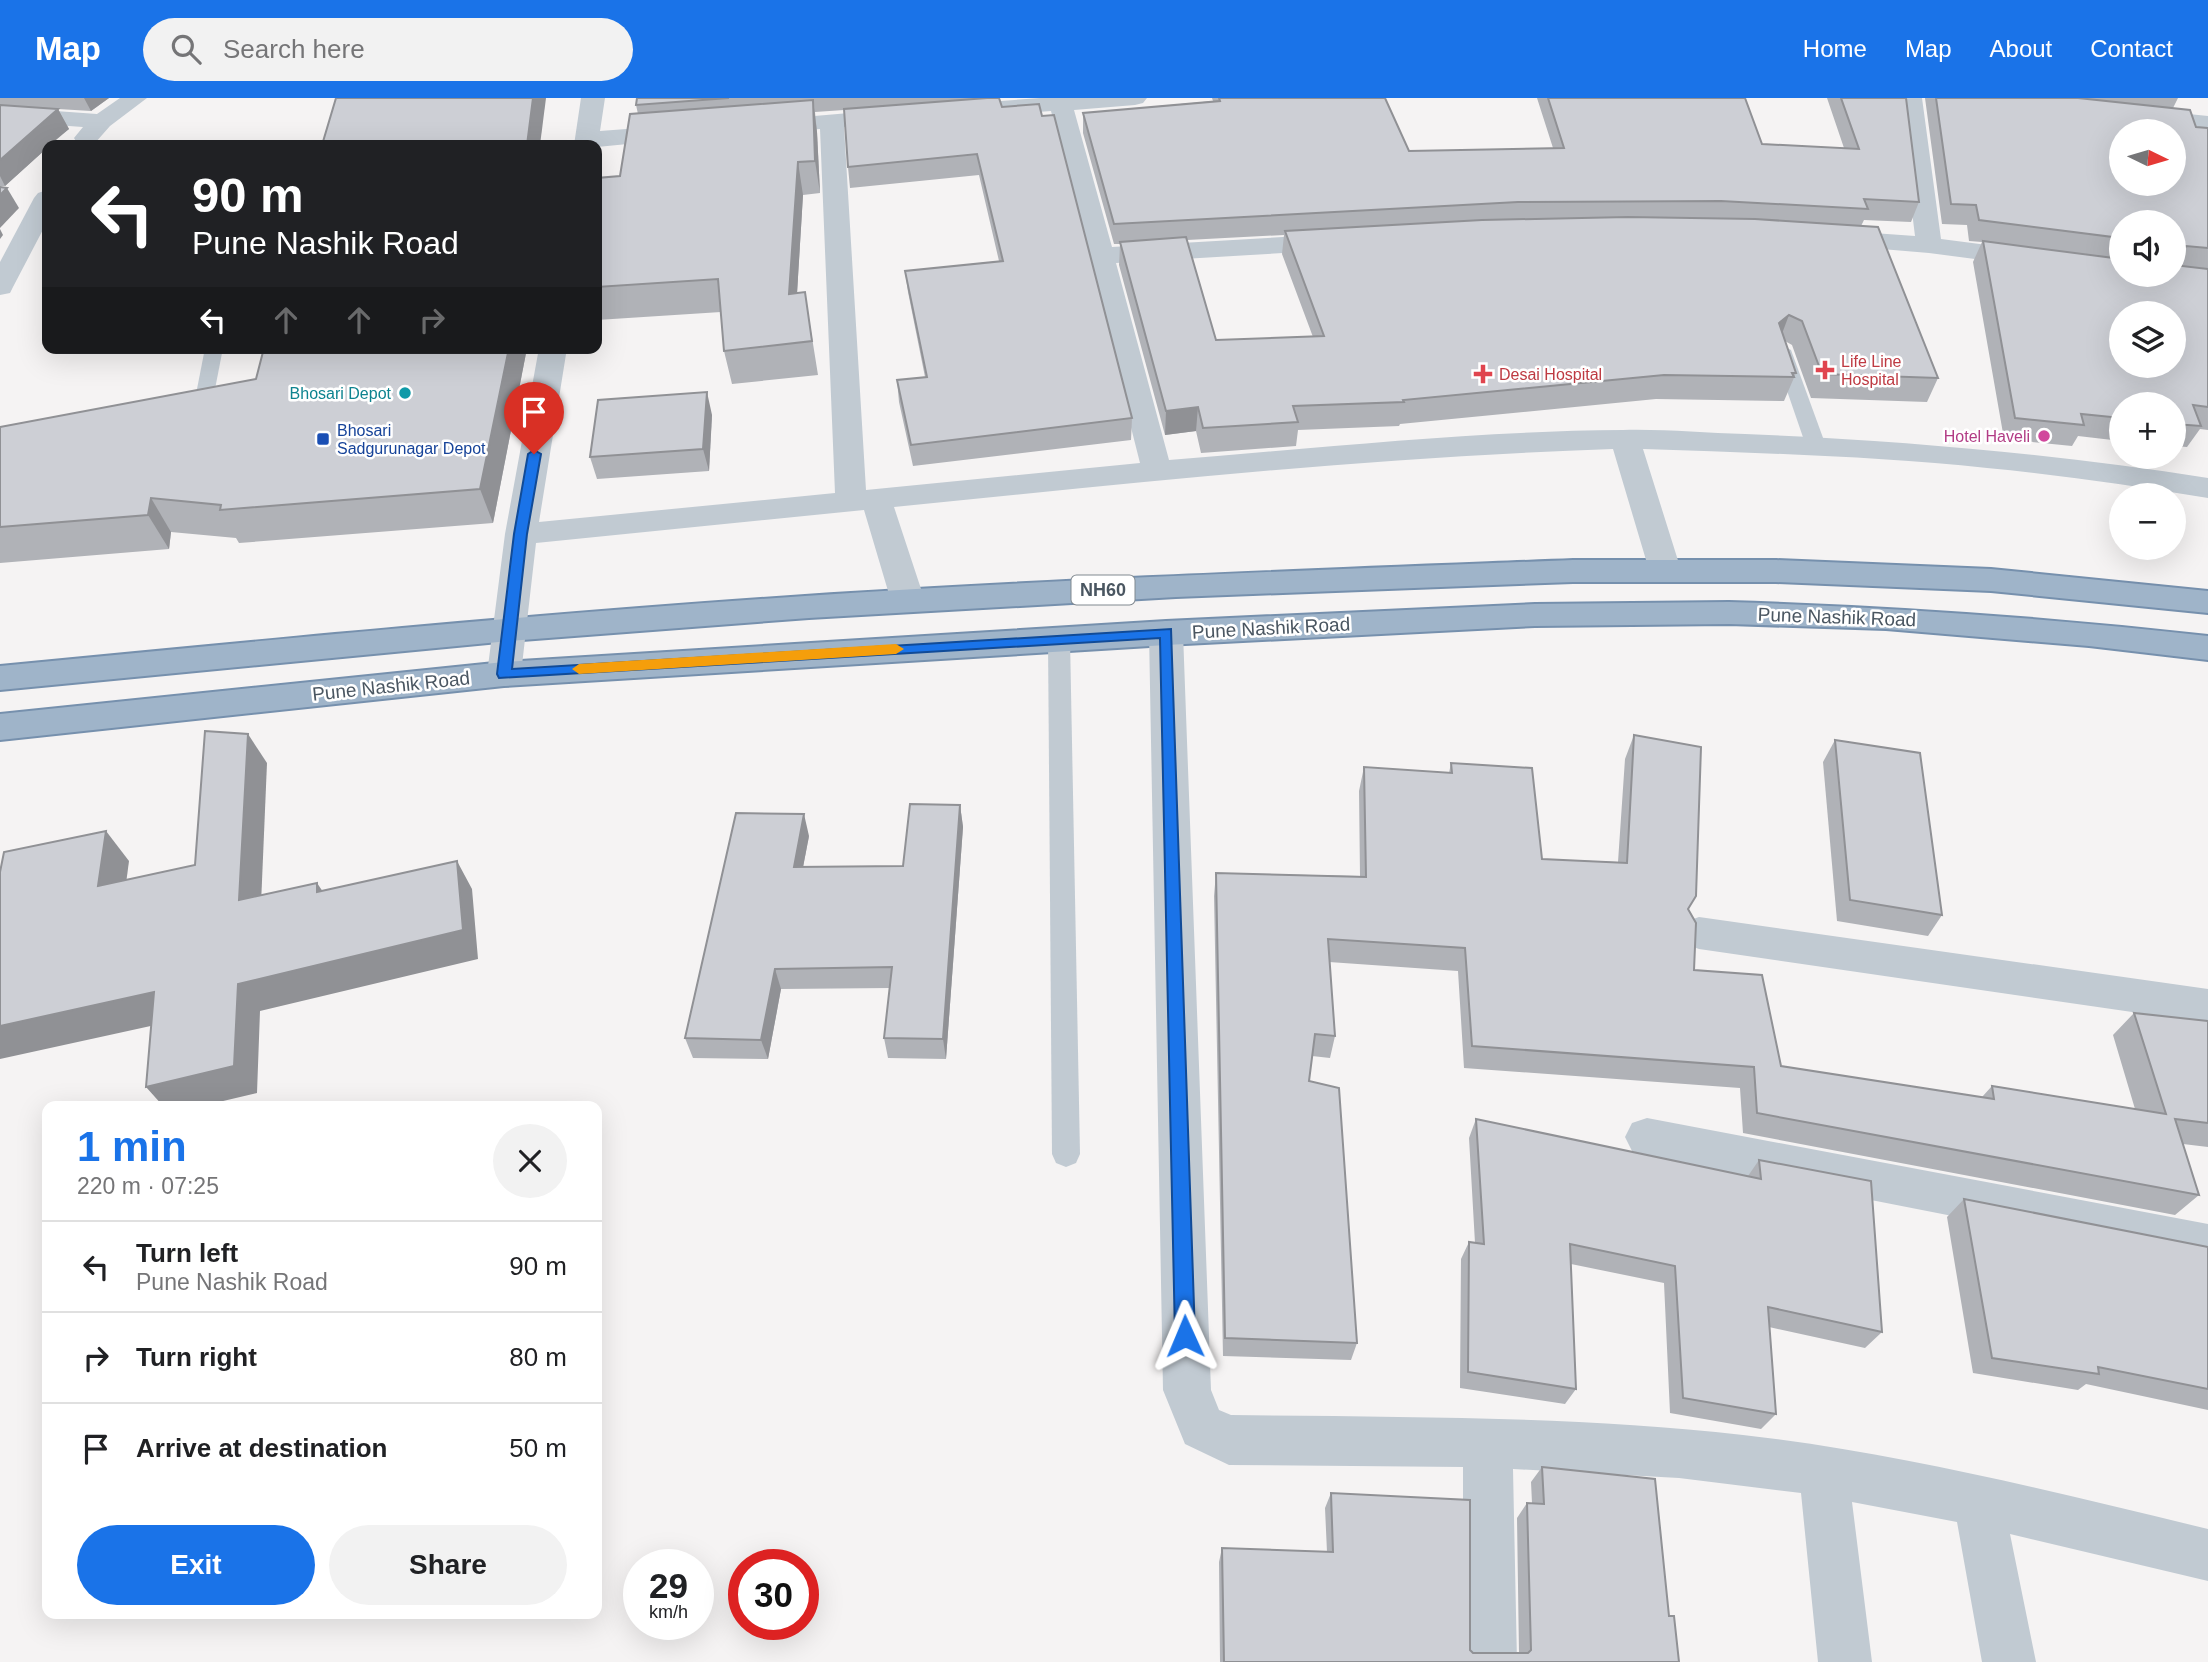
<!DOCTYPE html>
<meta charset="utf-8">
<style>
:root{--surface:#fff;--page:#f2f2f2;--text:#202124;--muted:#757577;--line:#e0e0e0;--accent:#1a73e8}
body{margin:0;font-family:Arial,sans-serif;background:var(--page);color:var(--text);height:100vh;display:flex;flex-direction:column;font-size:26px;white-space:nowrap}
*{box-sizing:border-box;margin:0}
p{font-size:23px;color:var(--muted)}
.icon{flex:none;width:38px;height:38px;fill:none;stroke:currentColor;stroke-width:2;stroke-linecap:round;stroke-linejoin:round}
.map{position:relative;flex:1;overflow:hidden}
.drawer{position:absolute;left:42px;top:1003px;width:560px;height:518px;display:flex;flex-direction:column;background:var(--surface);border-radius:14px;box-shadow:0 7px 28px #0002}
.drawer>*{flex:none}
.hud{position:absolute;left:42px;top:42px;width:560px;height:214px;border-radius:14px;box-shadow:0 7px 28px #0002;background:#202124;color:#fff;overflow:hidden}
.needle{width:46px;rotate:95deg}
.fabs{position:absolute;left:2109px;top:21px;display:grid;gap:14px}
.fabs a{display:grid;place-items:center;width:77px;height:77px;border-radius:50%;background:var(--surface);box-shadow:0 7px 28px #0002;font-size:35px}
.speed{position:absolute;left:623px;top:1451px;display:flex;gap:14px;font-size:35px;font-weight:700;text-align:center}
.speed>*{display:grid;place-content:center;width:91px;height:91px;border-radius:50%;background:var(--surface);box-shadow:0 7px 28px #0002;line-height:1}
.speed small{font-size:18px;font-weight:400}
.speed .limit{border:10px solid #d22;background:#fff;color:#111}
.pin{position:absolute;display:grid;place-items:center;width:60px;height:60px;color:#fff;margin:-72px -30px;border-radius:50% 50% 50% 0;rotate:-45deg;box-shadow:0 0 7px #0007}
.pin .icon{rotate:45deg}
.me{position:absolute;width:77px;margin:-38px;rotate:359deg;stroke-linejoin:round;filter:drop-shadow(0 0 5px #0008)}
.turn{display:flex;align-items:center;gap:24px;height:147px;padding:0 35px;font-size:32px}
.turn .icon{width:91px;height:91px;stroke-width:2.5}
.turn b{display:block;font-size:49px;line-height:60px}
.lanes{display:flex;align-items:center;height:66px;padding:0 35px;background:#0003;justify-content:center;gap:35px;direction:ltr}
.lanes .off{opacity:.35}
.round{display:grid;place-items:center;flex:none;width:74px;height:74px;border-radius:37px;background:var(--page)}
.summary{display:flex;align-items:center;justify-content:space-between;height:119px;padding:0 35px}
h1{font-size:42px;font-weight:700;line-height:52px;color:var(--accent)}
.button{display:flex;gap:14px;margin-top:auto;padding:14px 35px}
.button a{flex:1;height:80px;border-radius:42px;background:var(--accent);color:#fff;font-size:28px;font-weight:700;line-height:80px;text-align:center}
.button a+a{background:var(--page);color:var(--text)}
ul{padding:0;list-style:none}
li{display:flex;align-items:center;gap:21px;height:91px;padding:0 35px;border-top:2px solid var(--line)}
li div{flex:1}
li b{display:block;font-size:26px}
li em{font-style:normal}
header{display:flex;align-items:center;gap:42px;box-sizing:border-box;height:98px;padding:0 35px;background:var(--accent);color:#fff}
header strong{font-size:33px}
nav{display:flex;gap:38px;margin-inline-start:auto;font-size:24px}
.search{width:490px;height:63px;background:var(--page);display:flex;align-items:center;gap:18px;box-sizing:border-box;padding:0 24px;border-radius:38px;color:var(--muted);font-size:26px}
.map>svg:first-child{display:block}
</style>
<header>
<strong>Map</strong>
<div class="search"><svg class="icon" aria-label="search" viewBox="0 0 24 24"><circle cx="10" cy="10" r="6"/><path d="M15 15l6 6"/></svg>Search here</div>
<nav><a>Home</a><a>Map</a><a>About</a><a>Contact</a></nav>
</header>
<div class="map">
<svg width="2208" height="1564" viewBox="0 0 2208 1564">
<rect width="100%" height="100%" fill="#f5f3f3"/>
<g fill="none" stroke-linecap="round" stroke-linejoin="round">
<defs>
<g id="trunk">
<path d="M1573 462H1776L1991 471 2208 493V515L1991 493 1776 484H1573L1176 499 809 520 509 543 0 592V568C268 542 536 516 805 498 1061 481 1317 472 1573 462Z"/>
<path d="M1729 504C1889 509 2049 520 2208 538V562L2089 548 1886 531 1729 526 1535 528 1166 547 504 588 0 642V616L504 564 1166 523 1535 506Z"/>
</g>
</defs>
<use href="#trunk" stroke="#7690ad" stroke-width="4"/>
<g fill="#c1cad2" fill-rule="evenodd">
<path d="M1782 247 1791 252 1826 348 1823 352 1816 354 1806 348 1773 252Z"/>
<path d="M205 250H223L215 291 206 297 197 291Z"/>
<path d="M1059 534 1067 536 1070 541 1080 1056 1076 1065 1066 1069 1056 1065 1052 1056 1048 541 1051 536Z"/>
</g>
<g fill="#c1cad2" fill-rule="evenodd">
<path d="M120 0H147L110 28 95 45 86 47 77 45 74 40 83 29 0 23V9L97 16Z"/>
<path d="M581 0H605L600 33 679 27 687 29 691 34 687 39 679 41 597 49 574 47Z"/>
<path d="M1040 0H1147L1143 5 1135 7 1074 12 1112 149 1334 136 1343 138 1347 144 1343 150 1334 152 1116 165 1169 362C1320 350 1472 333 1623 332 1664 331 1704 335 1745 336 1900 342 2054 356 2208 380V400C2135 388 2061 377 1987 370 1873 358 1758 355 1643 351L1681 472 1676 480 1665 483 1654 480 1649 472 1613 351C1372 359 1133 385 894 409L925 503 920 511 908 514 896 511 891 503 864 412 536 445 521 576 516 585 504 588 492 585 487 576 505 436 539 250H567L539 424 835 395 820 31 764 35 756 33 752 28 756 23 896 11 904 13 908 18 904 23 896 25 844 29 866 392 1140 365 1051 13 987 18 979 16 975 11 979 6 987 4Z"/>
<path d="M1898 0H1922L1941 141 2121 164V177L2130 178 2121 180 1929 155 1822 146 1818 140 1822 134 1831 132 1915 138Z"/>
<path d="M2140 11 2208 18V32L2132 23 2128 18 2132 13Z"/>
<path d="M47 92V124L13 189 10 195 0 197V164L34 100 38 95Z"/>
<path d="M1166 523 1178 527 1183 535 1211 1292 1219 1312 1231 1317C1402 1319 1573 1318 1743 1337 1901 1355 2054 1394 2208 1431V1483L2010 1436 2036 1564H1982L1957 1424 1852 1404 1872 1564H1818L1801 1395 1679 1380 1513 1371 1517 1564H1463V1369L1229 1367 1185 1346 1163 1292 1149 535 1154 527Z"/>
<path d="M1699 819 2208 891V925L1699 851 1685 846 1679 835 1685 824Z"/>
<path d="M1647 1020 2208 1126V1168L1647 1058 1632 1053 1625 1039 1632 1025Z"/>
</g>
<use href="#trunk" fill="#9fb4c9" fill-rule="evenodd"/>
</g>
<g fill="#b0b2b7" fill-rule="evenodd">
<path d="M0 0H109L91 13 58 11 69 31 47 47V50L5 88H0Z"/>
<path d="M637 0H999L1002 9 1132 320 1131 342 913 368 899 304 897 282 925 279 908 194 905 173 999 163 979 77 850 90 848 69 844 12 815 14 817 34 820 95 803 97 797 195 810 227 818 277 732 286 724 253 721 214 597 222V80L620 78 638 16 636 7Z"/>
<path d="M1212 0H1385L1409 53 1553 50 1537 0H1745L1762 46 1844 50 1827 0H1906L1919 104 1911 124 1864 122 1861 128 1938 280 1927 304 1811 300 1792 247 1785 243 1796 275 1784 303 1656 301 1400 326 1399 328 1298 332 1296 348 1201 355 1196 333 1165 337 1119 167 1120 146H1114L1083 35V15L1213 3ZM1284 137 1282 156 1313 239 1216 242 1187 142Z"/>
<path d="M1925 0H2178L2173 10 2196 29 2208 30V332L2200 331 2187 349 2174 348V306H2121V343L2078 338 2072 348 2004 341 1973 164 1982 144 1969 143 1967 127 1942 126ZM2121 124H2174V177H2121Z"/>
<path d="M527 250 493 425 239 445 236 440 171 434 169 451 0 465V329Z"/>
<path d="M712 317 709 373 597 381 590 359Z"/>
<path d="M1634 637 1689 813 1694 872 1781 968 1982 999 1992 988 2135 1011 2113 937 2134 915 2208 923V1049L2183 1046 2199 1097 2175 1117 1743 1035 1740 990 1464 970 1458 873 1329 864 1335 938 1330 960 1312 958 1309 983 1357 1245 1351 1262 1223 1258 1214 798 1216 775 1360 778 1359 693 1364 669 1449 675 1451 665 1542 761 1618 764 1625 661Z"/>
<path d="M1835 642 1942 817 1928 838 1837 823 1823 664Z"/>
<path d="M960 707 963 729 946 961 888 960 884 940 890 890 781 891 768 961 693 960 685 940 809 738 803 769 903 768Z"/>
<path d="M1476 1021 1748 1078 1759 1062 1882 1234 1865 1250 1769 1229 1776 1316 1761 1331 1670 1315 1664 1185 1571 1166 1576 1291 1565 1306 1460 1290 1461 1161 1469 1144 1475 1145 1469 1040Z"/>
<path d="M1964 1101 2208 1149V1312L2086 1286 2078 1292 1973 1275 1947 1119Z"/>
<path d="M1542 1369 1669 1518 1679 1564H1220L1219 1464 1222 1450 1327 1454 1325 1410 1331 1395 1473 1555H1519L1517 1420 1527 1405H1532L1531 1384Z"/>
</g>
<g fill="#909195">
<path d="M84 0H109L91 13Z"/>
<path d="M533 0H546L540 47H527Z"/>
<path d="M813 2 817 34 820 95 815 63Z"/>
<path d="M58 11 69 31 50 47H47V50L5 88 0 78V62Z"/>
<path d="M798 64 803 97 795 229 789 196Z"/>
<path d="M7 90 19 110 0 130V97Z"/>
<path d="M0 131 3 137 0 141Z"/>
<path d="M1789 217 1780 241 1779 225Z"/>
<path d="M509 250H527L493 425 480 391Z"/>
<path d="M707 294 712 317 709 373 703 351Z"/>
<path d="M1198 309 1196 333 1165 337 1166 313Z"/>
<path d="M151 400 171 434 169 451 148 417Z"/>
<path d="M248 636 267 665 260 830 239 802Z"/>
<path d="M960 707 963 729 946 961 943 941Z"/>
<path d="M804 716 809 738 799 790 794 769Z"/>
<path d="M106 733 129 763 122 816 98 788Z"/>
<path d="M457 763 472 791 478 861 260 913 257 995 202 1008H163L146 989 238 886Z"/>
<path d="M317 785 336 813 317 794Z"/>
<path d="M775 871 781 891 768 961 761 942Z"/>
<path d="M154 894 178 922 0 961V928Z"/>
</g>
<g fill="#cdcfd5" stroke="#909195" stroke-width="2" fill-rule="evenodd">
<path d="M336 0H533L527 47H322Z"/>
<path d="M637 0H729L636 7Z"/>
<path d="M987 0H999L1002 9 1039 6 1042 18 1054 17 1132 320 911 347 897 282 927 279 905 173 1003 163 977 56 848 69 844 11Z"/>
<path d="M1219 0H1385L1409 53 1564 50 1548 0H1745L1762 46 1859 51 1841 0H1906L1919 104 1864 101 1868 111 1721 103 1518 104 1114 126 1083 15 1220 3Z"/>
<path d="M1936 0H2078L2190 12 2196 29 2208 30V150L2186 148 2183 154H2174V124H2121V140L1979 122 1976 107 1951 106ZM2121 33H2174V86H2121Z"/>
<path d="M813 2 815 63 798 64 789 196 805 194 812 243 724 253 718 181 597 189V80L620 78 630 16Z"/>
<path d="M0 7 58 11 0 62Z"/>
<path d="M0 89 7 90 0 97Z"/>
<path d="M1628 119 1755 121 1878 129 1938 280 1822 276 1802 223 1789 217 1779 225 1796 275H1792L1794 279 1664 277 1403 302 1404 304 1293 308 1298 324 1203 330 1198 309 1166 313 1120 144 1186 139 1216 242 1324 238 1285 133 1482 122Z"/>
<path d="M1983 143 2121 161V177H2174V167L2208 171V309L2193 307 2201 328 2174 326V306H2121V320L2081 316 2084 327 2015 320ZM2121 215H2174V268H2121Z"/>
<path d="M264 250H509L480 391 220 412 221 407 151 400 148 417 0 429V329L256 281Z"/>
<path d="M707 294 703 351 590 359 598 302Z"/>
<path d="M205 633 248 636 239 802 317 785V794L457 763 463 832 238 886 234 968 146 989 154 894 0 928V774L4 754 106 733 98 788 195 767Z"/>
<path d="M1634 637 1701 649 1696 798 1688 811 1696 825 1694 872 1762 877 1781 968 1994 1001 1992 988 2166 1016 2134 915 2208 923V1025L2175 1021 2199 1097 1757 1015 1754 969 1472 948 1465 850 1328 841 1335 938 1315 936 1309 983 1339 990 1357 1245 1225 1240 1216 775 1366 779 1364 669 1452 675 1451 665 1532 670 1542 761 1627 765Z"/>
<path d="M1835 642 1920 655 1942 817 1850 802Z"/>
<path d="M910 706 960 707 943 941 884 940 892 869 775 871 761 942 685 940 736 715 804 716 794 769 903 768Z"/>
<path d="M1476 1021 1761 1081 1759 1062 1871 1083 1882 1234 1768 1209 1776 1316 1683 1300 1675 1168 1570 1146 1576 1291 1468 1274 1469 1144 1484 1146Z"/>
<path d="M1964 1101 2208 1149V1291L2098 1269 2099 1276 1992 1260Z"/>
<path d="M1542 1369 1655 1381 1669 1518H1674L1679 1564H1224L1222 1450 1333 1454 1331 1395 1470 1402V1552L1473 1555H1528L1531 1552 1527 1405 1544 1406Z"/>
</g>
<path fill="#1a73e8" stroke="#114b97" stroke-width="2" d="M534 352 541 356 527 436 512 571 1171 531 1195 1238 1192 1244 1185 1247 1178 1244 1175 1238 1160 540 499 580 497 576 514 436 528 356Z"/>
<path fill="#f59e0b" d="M896 546 904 551 896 556 579 576 572 571 579 566Z"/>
<g fill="#e0444e" stroke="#fff" stroke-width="2.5">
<path d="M1821.5 261.5h7v7h7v7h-7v7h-7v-7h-7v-7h7z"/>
<path d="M1479.5 265.5h7v7h7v7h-7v7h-7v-7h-7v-7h7z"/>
</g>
<circle fill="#0f9aa8" stroke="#fff" stroke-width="2.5" cx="405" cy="295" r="7"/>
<circle fill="#d1479c" stroke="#fff" stroke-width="2.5" cx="2044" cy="338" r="7"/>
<rect fill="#1a4fb4" stroke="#fff" stroke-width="2.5" x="316" y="334" width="14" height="14" rx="3.5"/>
<g text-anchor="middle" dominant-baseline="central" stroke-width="5" stroke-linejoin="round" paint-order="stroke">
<g font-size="16" fill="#be3a42" stroke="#fff" text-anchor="start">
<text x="1841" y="263">Life Line<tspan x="1841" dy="18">Hospital</tspan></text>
<text x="1499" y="276">Desai Hospital</text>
</g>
<g font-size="16" fill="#0d838f" stroke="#fff" text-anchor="end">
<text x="391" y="295">Bhosari Depot</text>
</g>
<g font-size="16" fill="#164399" stroke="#fff" text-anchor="start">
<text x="337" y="332">Bhosari<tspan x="337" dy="18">Sadgurunagar Depot</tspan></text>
</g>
<g font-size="16" fill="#b23c85" stroke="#fff" text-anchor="end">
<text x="2030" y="338">Hotel Haveli</text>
</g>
<rect fill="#fff" stroke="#808990" stroke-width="2" x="1071.5" y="477.5" width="63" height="29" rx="5"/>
<g font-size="18" font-weight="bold" fill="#4a5661">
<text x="1103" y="492">NH60</text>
</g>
<g font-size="19" fill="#4a5661" stroke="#fff">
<text transform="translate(1837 519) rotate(2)">Pune Nashik Road</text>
<text transform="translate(1271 530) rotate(-3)">Pune Nashik Road</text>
<text transform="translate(391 588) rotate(-6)">Pune Nashik Road</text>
</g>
</g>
</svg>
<div class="fabs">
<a><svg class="needle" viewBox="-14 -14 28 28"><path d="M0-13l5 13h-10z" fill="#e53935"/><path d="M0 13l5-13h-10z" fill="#757577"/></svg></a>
<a><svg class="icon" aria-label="sound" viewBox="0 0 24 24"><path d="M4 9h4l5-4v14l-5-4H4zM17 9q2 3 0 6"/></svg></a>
<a><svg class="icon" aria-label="layers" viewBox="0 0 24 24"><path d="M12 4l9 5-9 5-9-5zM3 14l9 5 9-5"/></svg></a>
<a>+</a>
<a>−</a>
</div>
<div class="speed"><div>29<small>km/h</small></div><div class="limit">30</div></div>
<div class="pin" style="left:534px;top:356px;background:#d93025"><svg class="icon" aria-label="arrive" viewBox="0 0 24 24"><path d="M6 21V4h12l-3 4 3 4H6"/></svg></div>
<svg class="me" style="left:1185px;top:1238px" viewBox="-20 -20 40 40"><path d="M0-17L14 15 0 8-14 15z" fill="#1a73e8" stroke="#fff" stroke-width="4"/></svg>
<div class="hud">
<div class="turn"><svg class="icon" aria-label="left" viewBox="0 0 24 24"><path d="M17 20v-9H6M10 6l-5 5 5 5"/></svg><div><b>90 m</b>Pune Nashik Road</div></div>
<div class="lanes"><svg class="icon" aria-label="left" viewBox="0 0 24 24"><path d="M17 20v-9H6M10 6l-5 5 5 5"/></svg><svg class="icon off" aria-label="ahead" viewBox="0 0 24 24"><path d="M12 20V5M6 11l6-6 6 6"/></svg><svg class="icon off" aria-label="ahead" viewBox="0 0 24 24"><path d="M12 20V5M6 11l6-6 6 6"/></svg><svg class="icon off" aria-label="right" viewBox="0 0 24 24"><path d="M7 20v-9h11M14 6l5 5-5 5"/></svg></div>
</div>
<section class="drawer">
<div class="summary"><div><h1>1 min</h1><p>220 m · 07:25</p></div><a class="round"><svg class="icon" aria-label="close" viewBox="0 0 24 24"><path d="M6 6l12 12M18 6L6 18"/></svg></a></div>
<ul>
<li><svg class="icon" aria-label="left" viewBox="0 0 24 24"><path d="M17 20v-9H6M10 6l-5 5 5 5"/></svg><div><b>Turn left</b><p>Pune Nashik Road</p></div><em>90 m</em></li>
<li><svg class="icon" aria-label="right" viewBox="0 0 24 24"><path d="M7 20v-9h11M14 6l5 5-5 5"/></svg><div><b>Turn right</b></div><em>80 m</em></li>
<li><svg class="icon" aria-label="arrive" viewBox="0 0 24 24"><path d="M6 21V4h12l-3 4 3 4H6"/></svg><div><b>Arrive at destination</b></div><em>50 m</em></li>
</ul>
<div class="button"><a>Exit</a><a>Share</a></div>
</section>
</div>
